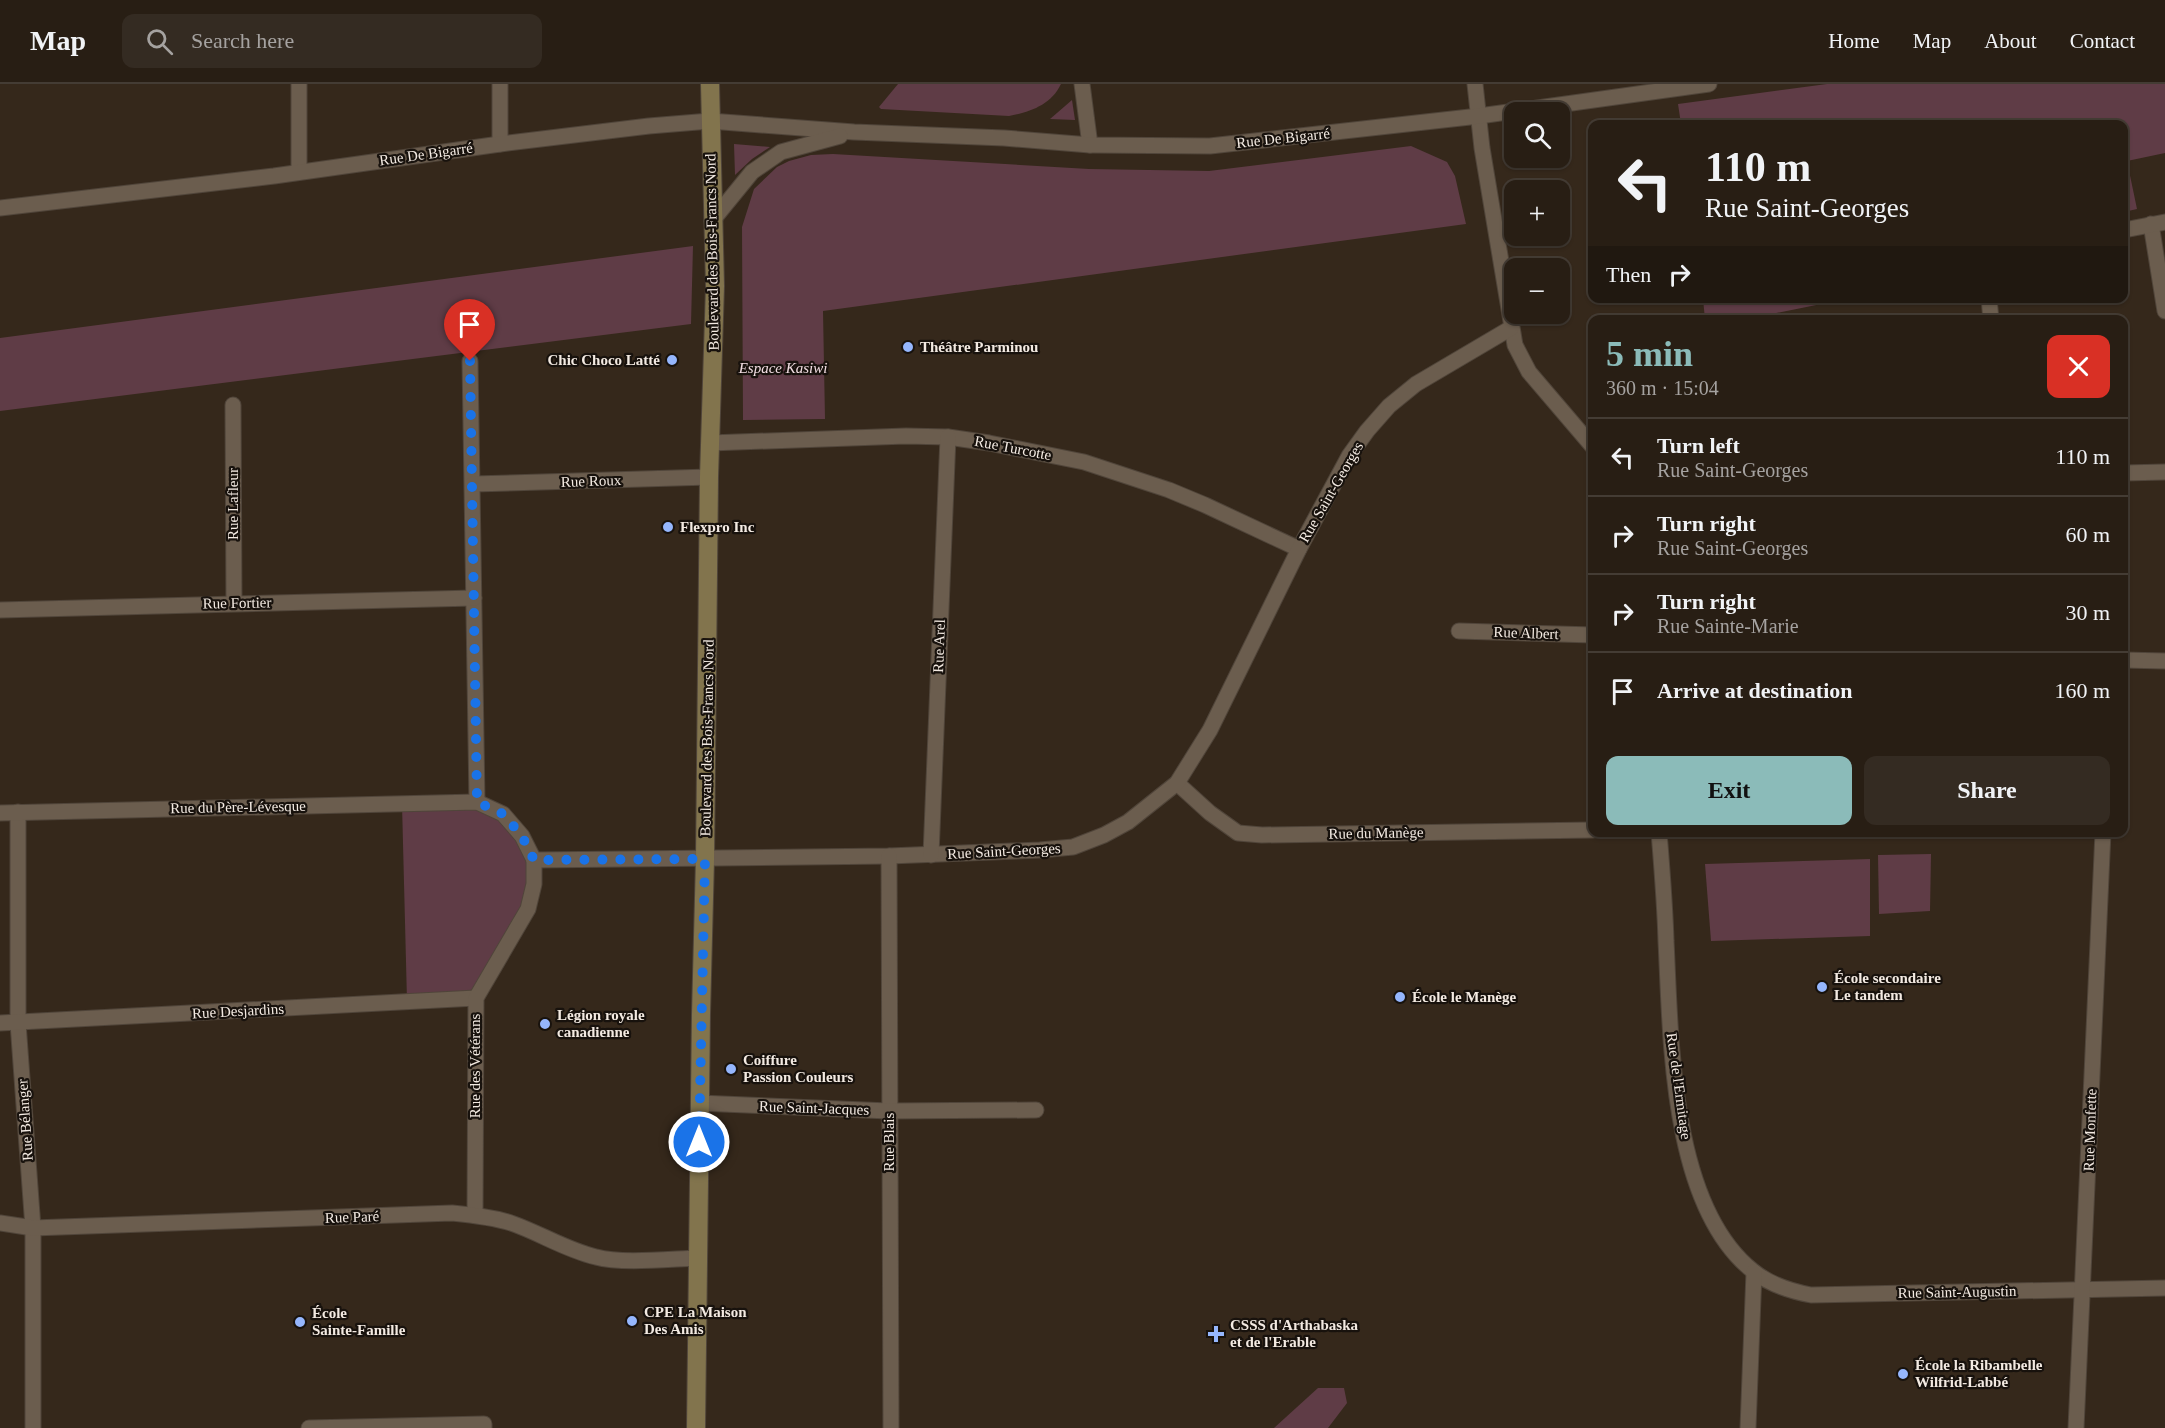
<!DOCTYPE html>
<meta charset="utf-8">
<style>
:root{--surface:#281e14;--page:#342b22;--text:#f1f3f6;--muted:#a5a2a0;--line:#443c34;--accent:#8bbbb9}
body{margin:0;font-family:Georgia,serif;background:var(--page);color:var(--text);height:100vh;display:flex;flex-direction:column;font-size:22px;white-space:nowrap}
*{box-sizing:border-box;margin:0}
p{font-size:20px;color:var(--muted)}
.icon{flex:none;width:33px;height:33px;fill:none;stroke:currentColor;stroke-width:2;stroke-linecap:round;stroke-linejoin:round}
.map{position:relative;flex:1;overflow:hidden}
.sheet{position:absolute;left:1588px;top:231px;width:540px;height:522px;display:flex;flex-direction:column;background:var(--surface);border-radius:12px;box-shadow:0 2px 4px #0004,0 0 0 2px var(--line)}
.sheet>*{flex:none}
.top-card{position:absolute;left:1588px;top:36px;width:540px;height:183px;border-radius:12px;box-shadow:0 2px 4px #0004,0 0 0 2px var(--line);background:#281e14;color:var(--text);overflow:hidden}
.buttons{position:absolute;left:1504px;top:18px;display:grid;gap:12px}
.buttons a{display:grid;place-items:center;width:66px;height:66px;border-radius:12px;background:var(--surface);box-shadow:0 2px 4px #0004,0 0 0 2px var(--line);font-size:30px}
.pin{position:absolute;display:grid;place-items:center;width:51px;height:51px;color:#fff;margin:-62px -26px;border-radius:50% 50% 50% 0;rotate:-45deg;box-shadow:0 0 6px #0007}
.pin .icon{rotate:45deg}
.me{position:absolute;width:66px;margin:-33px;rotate:0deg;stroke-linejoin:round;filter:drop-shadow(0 0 4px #0008)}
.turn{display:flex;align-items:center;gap:21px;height:126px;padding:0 18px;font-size:27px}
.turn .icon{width:78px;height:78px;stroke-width:2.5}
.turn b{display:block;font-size:42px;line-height:51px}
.then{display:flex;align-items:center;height:57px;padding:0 18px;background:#0003;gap:12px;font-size:22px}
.round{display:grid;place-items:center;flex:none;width:63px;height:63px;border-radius:12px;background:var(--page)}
.summary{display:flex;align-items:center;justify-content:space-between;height:102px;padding:0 18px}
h1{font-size:36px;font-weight:700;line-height:45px;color:var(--accent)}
.cta{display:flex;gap:12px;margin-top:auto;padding:12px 18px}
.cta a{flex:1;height:69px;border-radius:12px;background:var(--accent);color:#111;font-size:24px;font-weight:700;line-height:69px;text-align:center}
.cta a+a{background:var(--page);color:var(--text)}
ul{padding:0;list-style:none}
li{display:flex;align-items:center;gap:18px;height:78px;padding:0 18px;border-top:2px solid var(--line)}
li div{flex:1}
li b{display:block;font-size:22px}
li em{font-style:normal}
header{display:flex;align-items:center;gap:36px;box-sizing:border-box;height:84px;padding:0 30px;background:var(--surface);border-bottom:2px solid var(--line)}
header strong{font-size:28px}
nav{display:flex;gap:33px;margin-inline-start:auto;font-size:21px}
.search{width:420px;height:54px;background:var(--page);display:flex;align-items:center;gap:15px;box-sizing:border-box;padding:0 21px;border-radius:12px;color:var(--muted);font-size:22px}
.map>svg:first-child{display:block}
</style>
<header>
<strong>Map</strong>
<div class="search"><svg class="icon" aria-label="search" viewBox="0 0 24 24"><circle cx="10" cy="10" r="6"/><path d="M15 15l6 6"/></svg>Search here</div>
<nav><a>Home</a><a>Map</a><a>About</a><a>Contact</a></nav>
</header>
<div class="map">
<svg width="2165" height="1344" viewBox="0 0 2165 1344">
<rect width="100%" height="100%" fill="#35281b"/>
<g fill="#5f3c46">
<path d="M898 0H1061C1051 21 1030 28 1009 32L881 25 879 23Z"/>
<path d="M1827 0H2165V69L2127 77 2137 125 2124 128V40H1681L1678 20Z"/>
<path d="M1072 16 1075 36 1050 35Z"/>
<path d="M734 60 770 63 752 75 735 91Z"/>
<path d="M1411 62 1447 78 1455 92 1466 140 823 227 825 335 743 336 742 143 754 105 777 83 789 77 811 71 833 70 1089 85 1209 87Z"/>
<path d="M693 162 691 240 0 327V254Z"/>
<path d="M1703 215V214L1846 215 1747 235H1705Z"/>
<path d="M477 718 522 752 534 800 476 914 407 917 402 720Z"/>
<path d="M1931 770 1930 827 1879 830 1878 771Z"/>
<path d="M1870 775V852L1711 857 1705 780Z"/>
<path d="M1318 1304H1344L1347 1319 1328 1344H1274Z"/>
</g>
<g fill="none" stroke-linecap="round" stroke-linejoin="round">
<defs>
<g id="street">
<path d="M299 0V88"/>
<path d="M1082 0 1090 61"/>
<path d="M1475 0 1482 64 1515 261 1529 288 1593 363"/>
<path d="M500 60V0"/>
<path d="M0 124 274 92 500 60 649 42 710 37 854 48 1004 54 1090 61 1210 62 1479 32 1709 0"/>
<path d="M712 137 752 88 781 68 840 52"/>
<path d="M2151 140 2165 227"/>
<path d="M2124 146 2165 138"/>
<path d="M1989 214 1991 236"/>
<path d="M470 277 477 718"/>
<path d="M233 321 234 519"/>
<path d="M710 359 906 352 948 353 989 359 1084 378 1169 406 1205 421 1299 465"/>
<path d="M2124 389 2165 388"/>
<path d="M473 400 709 393"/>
<path d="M0 526 474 514"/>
<path d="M1459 547 1593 551"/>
<path d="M2124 576 2165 577"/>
<path d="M1177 699 1210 729 1238 749 1262 751 1593 746"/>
<path d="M18 728V939L33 1144V1344"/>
<path d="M0 729 477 718 503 730 522 752 534 776 889 772 1040 766 1073 763 1104 751 1128 738 1177 699 1210 646 1299 465 1349 372 1367 347 1389 322 1416 300 1511 244"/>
<path d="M1659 748C1662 785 1665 821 1666 857 1671 955 1670 1121 1753 1187 1770 1201 1790 1207 1811 1211L2165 1204"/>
<path d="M931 771 948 353"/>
<path d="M889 772 891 1344"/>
<path d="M0 939 476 914"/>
<path d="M699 1019 889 1027 1036 1026"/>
<path d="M475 1131 476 914 528 825 534 800V776"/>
<path d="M0 1139 33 1144 452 1129C472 1131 492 1133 511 1139 540 1149 566 1166 596 1173 621 1180 669 1175 697 1174"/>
<path d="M309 1344 484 1340V1344"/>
<path d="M1748 1344 1754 1188"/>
<path d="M2076 1344 2103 748"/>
</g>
<path id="secondary" d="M696 1344 701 930 705 775 709 393 715 202 710 0"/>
</defs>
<use href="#street" stroke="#50453a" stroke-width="17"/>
<use href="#secondary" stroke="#50453a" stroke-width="20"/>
<use href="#street" stroke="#6b5d4e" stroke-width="15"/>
<use href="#secondary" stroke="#82744d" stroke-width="18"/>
</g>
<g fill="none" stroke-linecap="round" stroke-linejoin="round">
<path stroke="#1a73e8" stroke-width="10" stroke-dasharray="0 18" d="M470 277 477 718 503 730 522 752 534 776 705 775 699 1058"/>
</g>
<g fill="#95b6fd" stroke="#18120d" stroke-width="2">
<circle cx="908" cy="263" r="6"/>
<circle cx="672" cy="276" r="6"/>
<circle cx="668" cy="443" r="6"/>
<circle cx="1822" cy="903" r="6"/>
<circle cx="1400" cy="913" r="6"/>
<circle cx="545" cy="940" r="6"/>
<circle cx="731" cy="985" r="6"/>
<circle cx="632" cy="1237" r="6"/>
<circle cx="300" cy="1238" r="6"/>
<path d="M1213 1241h6v6h6v6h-6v6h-6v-6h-6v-6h6z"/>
<circle cx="1903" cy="1290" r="6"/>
</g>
<g text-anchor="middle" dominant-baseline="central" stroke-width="4.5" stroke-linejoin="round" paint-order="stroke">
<g font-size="15" fill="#f3eae2" stroke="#18120d">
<text transform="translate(1283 54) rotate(-6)">Rue De Bigarré</text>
<text transform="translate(426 70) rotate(-8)">Rue De Bigarré</text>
<text transform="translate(712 168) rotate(-91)">Boulevard des Bois-Francs Nord</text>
<text transform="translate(1013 364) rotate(11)">Rue Turcotte</text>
<text transform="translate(591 397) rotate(-2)">Rue Roux</text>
<text transform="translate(1331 408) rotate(-60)">Rue Saint-Georges</text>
<text transform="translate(233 420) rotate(-90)">Rue Lafleur</text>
<text transform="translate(237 519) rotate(-1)">Rue Fortier</text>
<text transform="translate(1526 549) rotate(2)">Rue Albert</text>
<text transform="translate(939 562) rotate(-88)">Rue Arel</text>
<text transform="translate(707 654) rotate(-89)">Boulevard des Bois-Francs Nord</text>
<text transform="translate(238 723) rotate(-1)">Rue du Père-Lévesque</text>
<text transform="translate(1376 749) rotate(-1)">Rue du Manège</text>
<text transform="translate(1004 767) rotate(-3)">Rue Saint-Georges</text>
<text transform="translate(238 927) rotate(-3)">Rue Desjardins</text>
<text transform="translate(475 982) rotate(-90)">Rue des Vétérans</text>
<text transform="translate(1679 1002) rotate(82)">Rue de l'Ermitage</text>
<text transform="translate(814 1024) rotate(2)">Rue Saint-Jacques</text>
<text transform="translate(25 1036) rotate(-94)">Rue Bélanger</text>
<text transform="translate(2090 1046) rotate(-88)">Rue Monfette</text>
<text transform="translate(889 1058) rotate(-90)">Rue Blais</text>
<text transform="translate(352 1133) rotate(-2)">Rue Paré</text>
<text transform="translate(1957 1208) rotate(-1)">Rue Saint-Augustin</text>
</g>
<g font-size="15" font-weight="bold" fill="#f3eae2" stroke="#18120d" text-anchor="start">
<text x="920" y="263">Théâtre Parminou</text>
<text x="660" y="276" text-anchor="end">Chic Choco Latté</text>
<text x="680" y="443">Flexpro Inc</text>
<text x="1834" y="894">École secondaire<tspan x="1834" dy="17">Le tandem</tspan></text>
<text x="1412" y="913">École le Manège</text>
<text x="557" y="931">Légion royale<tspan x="557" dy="17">canadienne</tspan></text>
<text x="743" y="976">Coiffure<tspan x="743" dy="17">Passion Couleurs</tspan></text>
<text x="644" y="1228">CPE La Maison<tspan x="644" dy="17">Des Amis</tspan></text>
<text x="312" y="1229">École<tspan x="312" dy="17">Sainte-Famille</tspan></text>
<text x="1230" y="1241">CSSS d'Arthabaska<tspan x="1230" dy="17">et de l'Erable</tspan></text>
<text x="1915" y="1281">École la Ribambelle<tspan x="1915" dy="17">Wilfrid-Labbé</tspan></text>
</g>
<g font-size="15" font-style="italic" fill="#f2dee3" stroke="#18120d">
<text x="783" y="284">Espace Kasiwi</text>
</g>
</g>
</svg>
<div class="buttons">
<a><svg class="icon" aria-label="search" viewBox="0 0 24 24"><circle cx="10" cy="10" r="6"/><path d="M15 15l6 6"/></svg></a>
<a>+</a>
<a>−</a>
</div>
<div class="pin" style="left:470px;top:277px;background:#d93025"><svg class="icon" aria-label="arrive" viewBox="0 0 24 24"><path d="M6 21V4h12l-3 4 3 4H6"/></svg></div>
<svg class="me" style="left:699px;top:1058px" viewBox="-20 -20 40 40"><circle r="17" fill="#1a73e8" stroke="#fff" stroke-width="3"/><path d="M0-11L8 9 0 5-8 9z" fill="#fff"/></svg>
<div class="top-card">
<div class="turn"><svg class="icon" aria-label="left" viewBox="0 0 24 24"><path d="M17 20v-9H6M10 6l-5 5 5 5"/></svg><div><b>110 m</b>Rue Saint-Georges</div></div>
<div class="then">Then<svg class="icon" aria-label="right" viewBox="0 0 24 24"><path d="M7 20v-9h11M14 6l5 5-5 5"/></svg></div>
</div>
<section class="sheet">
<div class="summary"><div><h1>5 min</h1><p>360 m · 15:04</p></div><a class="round" style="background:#d93025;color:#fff"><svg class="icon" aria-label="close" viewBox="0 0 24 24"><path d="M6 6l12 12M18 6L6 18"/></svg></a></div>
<ul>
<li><svg class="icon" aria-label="left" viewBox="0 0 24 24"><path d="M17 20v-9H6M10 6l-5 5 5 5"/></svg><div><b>Turn left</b><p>Rue Saint-Georges</p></div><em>110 m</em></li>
<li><svg class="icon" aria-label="right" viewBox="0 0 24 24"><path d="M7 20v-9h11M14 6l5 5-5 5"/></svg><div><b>Turn right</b><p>Rue Saint-Georges</p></div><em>60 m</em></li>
<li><svg class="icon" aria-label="right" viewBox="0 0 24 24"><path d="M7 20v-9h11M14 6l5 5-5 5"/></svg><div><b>Turn right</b><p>Rue Sainte-Marie</p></div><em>30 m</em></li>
<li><svg class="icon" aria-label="arrive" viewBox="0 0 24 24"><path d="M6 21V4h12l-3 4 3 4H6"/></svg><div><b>Arrive at destination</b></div><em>160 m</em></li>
</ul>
<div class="cta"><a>Exit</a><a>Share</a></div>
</section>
</div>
